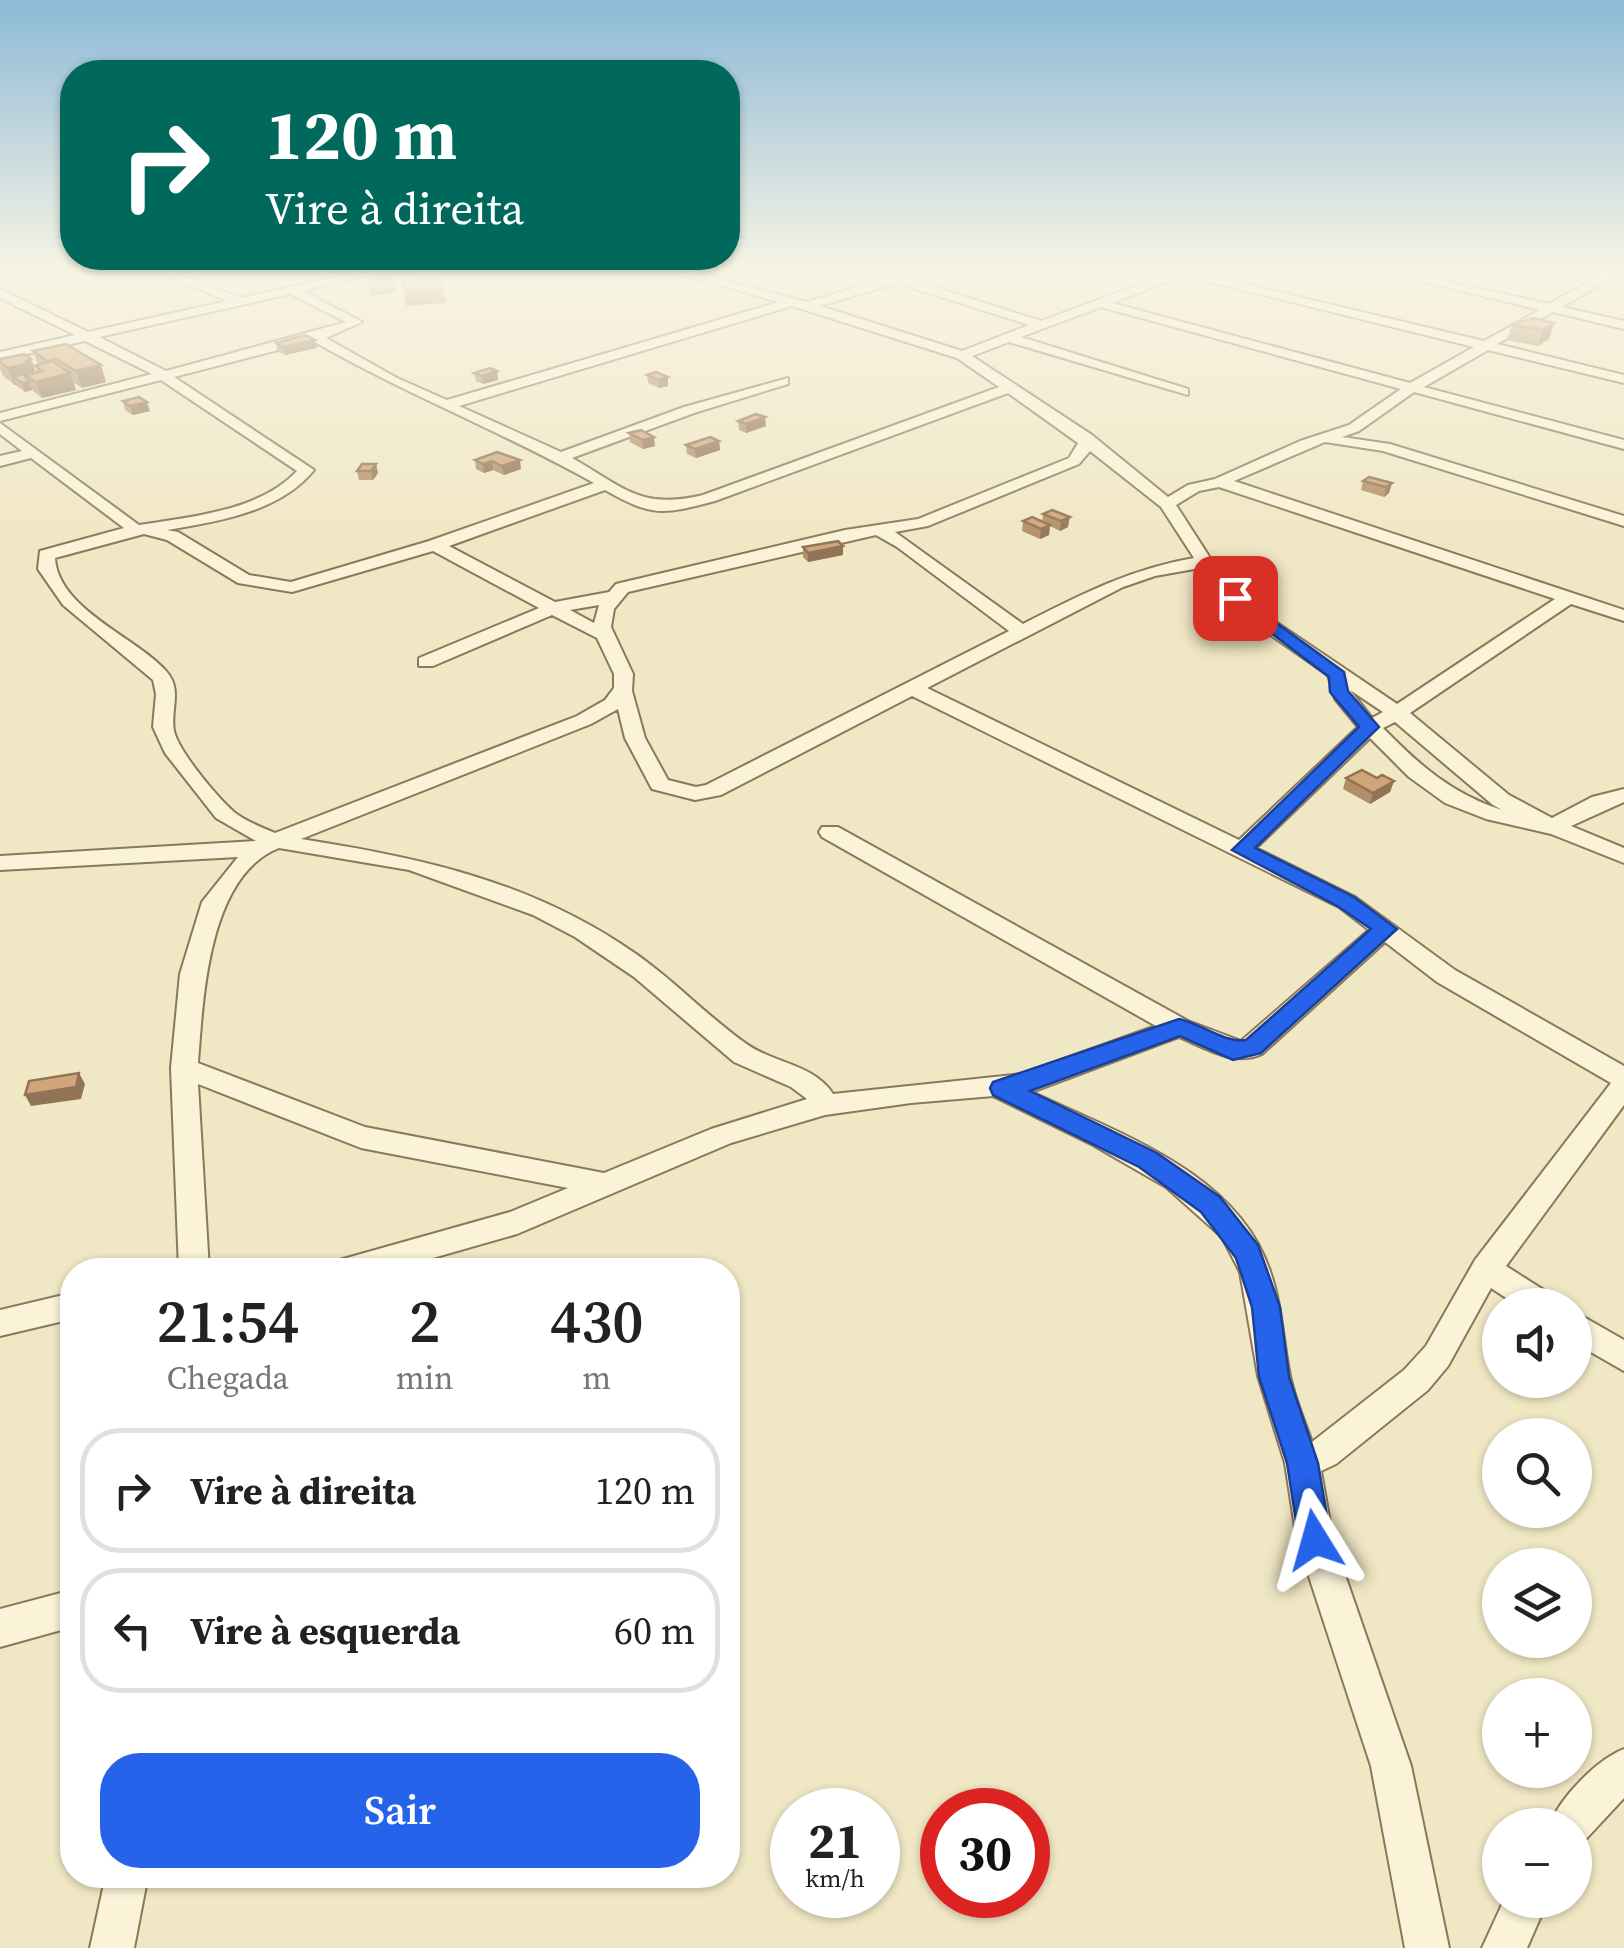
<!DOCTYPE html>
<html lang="pt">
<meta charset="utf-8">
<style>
:root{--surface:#fff;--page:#f6f6f6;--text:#222;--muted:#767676;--line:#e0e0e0;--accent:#2563eb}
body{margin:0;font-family:"Source Serif 4",serif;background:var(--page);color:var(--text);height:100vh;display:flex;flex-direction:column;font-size:38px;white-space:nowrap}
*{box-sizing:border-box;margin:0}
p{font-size:32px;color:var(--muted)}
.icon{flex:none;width:55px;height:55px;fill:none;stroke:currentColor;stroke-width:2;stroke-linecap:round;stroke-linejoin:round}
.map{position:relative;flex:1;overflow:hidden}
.drawer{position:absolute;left:60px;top:1258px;width:680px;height:630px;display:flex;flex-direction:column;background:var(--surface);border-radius:40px;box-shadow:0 2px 8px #0004}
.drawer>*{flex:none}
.hud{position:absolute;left:60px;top:60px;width:680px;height:210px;border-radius:40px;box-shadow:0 2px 8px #0004;background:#00695c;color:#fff;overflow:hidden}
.tools{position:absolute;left:1482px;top:1288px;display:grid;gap:20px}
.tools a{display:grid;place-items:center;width:110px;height:110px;border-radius:50%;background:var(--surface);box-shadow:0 2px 8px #0004;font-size:50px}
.speed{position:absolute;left:770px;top:1788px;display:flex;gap:20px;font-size:50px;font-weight:700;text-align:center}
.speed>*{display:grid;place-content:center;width:130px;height:130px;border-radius:50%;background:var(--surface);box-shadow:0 2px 8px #0004;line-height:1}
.speed small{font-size:25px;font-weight:400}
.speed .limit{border:15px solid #d22;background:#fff;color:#111}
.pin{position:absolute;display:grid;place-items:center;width:85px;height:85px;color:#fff;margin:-42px;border-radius:20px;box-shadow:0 5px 15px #0006}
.me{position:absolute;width:110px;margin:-55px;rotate:352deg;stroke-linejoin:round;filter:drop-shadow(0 0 8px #0008)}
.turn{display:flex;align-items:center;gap:35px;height:210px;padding:0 40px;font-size:45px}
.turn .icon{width:130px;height:130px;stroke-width:2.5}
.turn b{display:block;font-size:70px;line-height:85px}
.eta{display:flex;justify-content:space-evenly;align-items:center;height:170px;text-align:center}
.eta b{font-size:60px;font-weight:600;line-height:70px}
.cta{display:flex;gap:20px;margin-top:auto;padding:20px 40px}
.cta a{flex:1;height:115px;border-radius:40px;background:var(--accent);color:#fff;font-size:40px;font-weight:600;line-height:115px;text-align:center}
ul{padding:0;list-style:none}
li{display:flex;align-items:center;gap:30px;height:125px;margin:0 20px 15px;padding:0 20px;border:5px solid var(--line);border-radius:40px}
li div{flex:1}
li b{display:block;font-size:38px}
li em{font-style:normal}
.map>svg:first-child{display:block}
</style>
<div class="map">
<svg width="1624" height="1948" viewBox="0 0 1624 1948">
<rect width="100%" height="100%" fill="#f0e7c4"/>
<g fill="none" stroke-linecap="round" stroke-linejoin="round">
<defs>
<g id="street">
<path d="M161 273H177L241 298 353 273H373L303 291 362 322 326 338 397 378 447 400 779 302 677 273H695L807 302 905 273H918L909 279 1041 321 1170 273H1199L1484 341 1540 310 1389 273H1409L1549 304 1605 273H1619L1562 307 1624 321V329L1553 312 1497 344 1624 375V383L1488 350 1424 387 1624 440V449L1414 392 1359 431 1342 437 1390 444 1624 516V526L1383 451 1325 442 1234 481 1624 610V621L1571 604 1410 713 1509 795 1552 818 1592 797 1624 789V802L1571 826 1624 848V863L1551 834 1486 819 1445 803 1409 777 1370 738 1256 848 1355 897 1455 970 1624 1066V1105L1506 1266 1553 1296 1558 1305H1517L1491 1288 1448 1366 1428 1390 1336 1464 1321 1471 1333 1540 1411 1766 1449 1948H1405L1371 1766 1297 1540 1285 1463 1258 1376 1240 1272 1222 1237 1166 1187 1093 1145 993 1096 911 1103 825 1115 731 1143 517 1234 391 1270H332L336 1261 510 1212 568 1188 361 1148 198 1084 209 1270H179L171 1068 180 974 202 902 238 857 0 870V856L256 841 216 818 165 753 153 727 156 694 153 680 63 605 38 569 40 551 124 528 31 458 0 466V456L22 451 0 434V423L139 525C190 517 260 511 297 471L161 380 0 421V413L152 374 85 341 0 360V352L75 335 0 298V289L88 332 227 301ZM1183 276H1186L1474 347 1410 383 1112 303ZM897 283 1029 325 962 351 820 306ZM290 294 346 322 166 371 99 337ZM792 306 957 358 999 387 703 495C640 510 625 488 572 458L694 413 788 384V378L684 407 561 452 459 406ZM1101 307 1401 389 1349 425 1300 441 1215 479 1188 485 1168 497 1092 435 972 356 1009 342 1188 395V389L1021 337ZM313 341C405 394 501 431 594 483L429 541 291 582 249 575 178 532 167 530C217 522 280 512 314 470L174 377ZM1008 393 1078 443 1069 458 918 519 845 530 616 584 609 592 555 602 449 546 605 490C653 517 662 515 715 501ZM1090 451 1161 507 1194 558C1130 569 1080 595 1023 624L895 532 928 526 1079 464ZM1219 487 1555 599 1397 704 1258 610 1223 578 1176 505 1199 491ZM144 534 167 540 238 583 292 592 433 551 539 608 419 658V666H433L552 615 597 638 614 674V688L605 700 577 716 275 833C261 827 245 821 234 812 217 797 179 752 174 731 170 709 183 690 166 671 136 637 58 609 55 558ZM876 535 897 547 1009 631 706 785 696 787 668 780 645 738 632 691 633 674 611 627 614 609 628 592ZM1200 568 1211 585 1246 618 1328 675 1335 699 1358 727 1239 840 927 688 1123 587 1155 576ZM599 605 594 623 570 610ZM1350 690 1383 712 1372 718ZM912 696 1339 907 1369 930 1241 1041 1188 1021 838 827H822L819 832 822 837 1156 1026 1022 1074 833 1094C815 1065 774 1063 748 1045 709 1018 676 982 636 954 533 882 423 858 301 839L591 724 618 709 625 738 652 789 695 800 721 795ZM1395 722 1493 805 1502 810C1452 794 1419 765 1383 728ZM279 848 409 870 533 915 575 937 634 977 734 1062 791 1087 807 1099 711 1129 604 1173 365 1127 198 1063C203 998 208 876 279 848ZM1385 942 1437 982 1611 1083 1475 1260 1426 1346 1404 1370 1312 1442C1304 1420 1295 1399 1290 1376 1283 1341 1282 1305 1270 1271 1237 1172 1117 1133 1032 1092L1179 1037C1206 1048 1234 1067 1262 1054Z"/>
<path d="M72 1293V1319L0 1336V1310Z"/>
<path d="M1575 1312 1624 1340V1371L1575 1343Z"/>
<path d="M72 1590V1627L0 1647V1609Z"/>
<path d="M1624 1749V1798L1585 1840 1575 1844V1825H1549C1561 1797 1596 1760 1624 1749Z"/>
<path d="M106 1875H148L134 1948H90Z"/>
<path d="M1504 1900H1548L1527 1948H1482Z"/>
</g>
</defs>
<use href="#street" stroke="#8b785a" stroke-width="4"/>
<use href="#street" fill="#faf3d8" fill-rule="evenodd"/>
</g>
<g fill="#b28e68">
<path d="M1341 273H1374V275L1366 279Z"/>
<path d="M1554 323 1549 339 1538 346 1507 340 1512 325Z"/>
<path d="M276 343 317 348 285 355 277 351Z"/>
<path d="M66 344 106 382 82 388 73 382 76 390 42 398 32 390 25 392 3 376 0 369V359L36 373 37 372 35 366 38 365 33 351Z"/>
<path d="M497 371 498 380 483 384 476 381 474 373Z"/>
<path d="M647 375 668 386 659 388 648 383Z"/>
<path d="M123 401 150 411 133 415 125 410Z"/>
<path d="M738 421 766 426 746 433 739 430Z"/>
<path d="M629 433 655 446 643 449 630 442Z"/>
<path d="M719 441 720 450 696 458 687 454 686 445Z"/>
<path d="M497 452 521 469 504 475 493 470 484 473 476 469 475 460Z"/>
<path d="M362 464 378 473 373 480H359L357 471Z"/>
<path d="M1363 481 1392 483 1389 493 1384 497 1361 490Z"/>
<path d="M1052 510 1068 527 1060 531 1050 526 1049 535 1040 539 1022 531 1023 521 1042 522 1043 514Z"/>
<path d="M803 547 843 555 808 562 803 557Z"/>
<path d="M1346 778H1377L1394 781 1390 792 1370 804 1343 789Z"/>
</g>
<g fill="#917455">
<path d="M1367 273H1374V275L1366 279Z"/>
<path d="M394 276 396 291 393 293 370 296 367 281Z"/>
<path d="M442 278 446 303 406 306 404 290Z"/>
<path d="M1554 323 1549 339 1538 346 1543 330Z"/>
<path d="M315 340 317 348 285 355 283 347Z"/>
<path d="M31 359 37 376 26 375 13 377 16 385H14L8 368Z"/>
<path d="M101 365 106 382 82 388 76 371Z"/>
<path d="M497 371 498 380 483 384 482 376Z"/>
<path d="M70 373 76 390 42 398 36 382Z"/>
<path d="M668 377V386L659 388V380Z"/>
<path d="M29 382 32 390 25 392 22 383Z"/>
<path d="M147 402 150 411 133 415 130 406Z"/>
<path d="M765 417 766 426 746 433V424Z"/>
<path d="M654 437 655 446 643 449V440Z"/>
<path d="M719 441 720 450 696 458 695 449Z"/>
<path d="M520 460 521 469 504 475 502 466Z"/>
<path d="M492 461 493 470 484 473 483 464Z"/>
<path d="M376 464 378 473 373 480 371 471Z"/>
<path d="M1392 483 1389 493 1384 497 1386 487Z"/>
<path d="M1070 517 1068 527 1060 531 1061 521Z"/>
<path d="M1050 525 1049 535 1040 539 1041 529Z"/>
<path d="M843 546V555L808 562V553Z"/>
<path d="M1394 781 1390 792 1370 804 1373 793Z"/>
<path d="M79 1073 85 1084 81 1099 31 1106 25 1095Z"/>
</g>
<g fill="#cfa579" stroke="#917455" stroke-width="2.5">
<path d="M365 273H392L394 276 390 278 367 281Z"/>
<path d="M442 278 443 288 404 290 403 281Z"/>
<path d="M1533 318 1554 323 1543 330 1512 325Z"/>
<path d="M305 335 315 340 283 347 276 343Z"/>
<path d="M66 344 101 365 76 371 56 359 47 361 33 351Z"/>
<path d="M24 354 31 359 26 361 30 363 8 368 0 362V359Z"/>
<path d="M52 361 70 373 36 382 26 375 43 371 35 366Z"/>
<path d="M490 368 497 371 482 376 474 373Z"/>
<path d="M656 372 668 377 659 380 647 375Z"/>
<path d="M24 374 29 382 22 383 13 377Z"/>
<path d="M139 397 147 402 130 406 123 401Z"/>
<path d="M756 414 765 417 746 424 738 421Z"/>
<path d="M641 430 654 437 643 440 629 433Z"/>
<path d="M710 437 719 441 695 449 686 445Z"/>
<path d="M497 452 520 460 502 466 492 461 483 464 475 460Z"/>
<path d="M362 464H376L371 471H357Z"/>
<path d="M1369 477 1392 483 1386 487 1363 481Z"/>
<path d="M1052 510 1070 517 1061 521 1043 514Z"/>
<path d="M1032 517 1050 525 1041 529 1023 521Z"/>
<path d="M838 541 843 546 808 553 803 547Z"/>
<path d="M1362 770 1377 778 1382 775 1394 781 1373 793 1346 778Z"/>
<path d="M79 1073 76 1087 25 1095 29 1081Z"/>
</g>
<linearGradient id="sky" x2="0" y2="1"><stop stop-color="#8dbad7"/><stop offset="0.5" stop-color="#f8f4e4"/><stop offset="1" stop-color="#f8f4e4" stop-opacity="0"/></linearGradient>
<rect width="1624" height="545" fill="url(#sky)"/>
<path fill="#2563eb" stroke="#184099" stroke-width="2.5" d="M1235 593 1344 672 1348 691 1379 727 1255 848 1354 897 1397 929 1261 1053 1233 1060 1180 1036 1030 1091 1157 1153 1220 1197 1258 1245 1280 1307 1289 1377 1318 1463 1331 1540 1327 1551 1315 1555 1303 1551 1299 1540 1287 1463 1259 1377 1252 1307 1236 1258 1201 1212 1139 1167 993 1095 990 1088 993 1082 1179 1019C1200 1023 1226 1044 1246 1040L1371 929 1339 907 1232 850 1359 727 1330 692 1329 677 1229 601V594Z"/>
</svg>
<div class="tools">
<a><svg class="icon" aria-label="sound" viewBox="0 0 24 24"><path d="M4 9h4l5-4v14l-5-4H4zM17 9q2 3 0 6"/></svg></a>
<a><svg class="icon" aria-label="search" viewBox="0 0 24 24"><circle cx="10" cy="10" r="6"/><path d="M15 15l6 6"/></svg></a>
<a><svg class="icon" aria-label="layers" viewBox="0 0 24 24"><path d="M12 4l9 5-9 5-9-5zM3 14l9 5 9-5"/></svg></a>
<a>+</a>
<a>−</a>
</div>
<div class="speed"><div>21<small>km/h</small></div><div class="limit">30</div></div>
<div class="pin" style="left:1235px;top:598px;background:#d93025"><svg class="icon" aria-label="arrive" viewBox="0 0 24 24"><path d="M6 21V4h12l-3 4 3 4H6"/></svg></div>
<svg class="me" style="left:1315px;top:1540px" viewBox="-20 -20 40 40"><path d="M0-17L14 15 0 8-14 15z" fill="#2563eb" stroke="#fff" stroke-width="4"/></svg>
<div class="hud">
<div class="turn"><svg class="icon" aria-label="right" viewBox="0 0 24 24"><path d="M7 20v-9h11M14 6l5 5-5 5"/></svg><div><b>120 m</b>Vire à direita</div></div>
</div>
<section class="drawer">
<div class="eta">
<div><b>21:54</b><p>Chegada</p></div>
<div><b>2</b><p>min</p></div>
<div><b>430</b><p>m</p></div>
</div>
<ul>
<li><svg class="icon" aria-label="right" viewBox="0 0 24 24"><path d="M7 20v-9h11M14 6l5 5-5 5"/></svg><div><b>Vire à direita</b></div><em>120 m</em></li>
<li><svg class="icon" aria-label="left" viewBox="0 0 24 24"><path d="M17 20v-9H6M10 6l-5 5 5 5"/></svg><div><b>Vire à esquerda</b></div><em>60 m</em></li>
</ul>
<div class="cta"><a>Sair</a></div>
</section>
</div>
